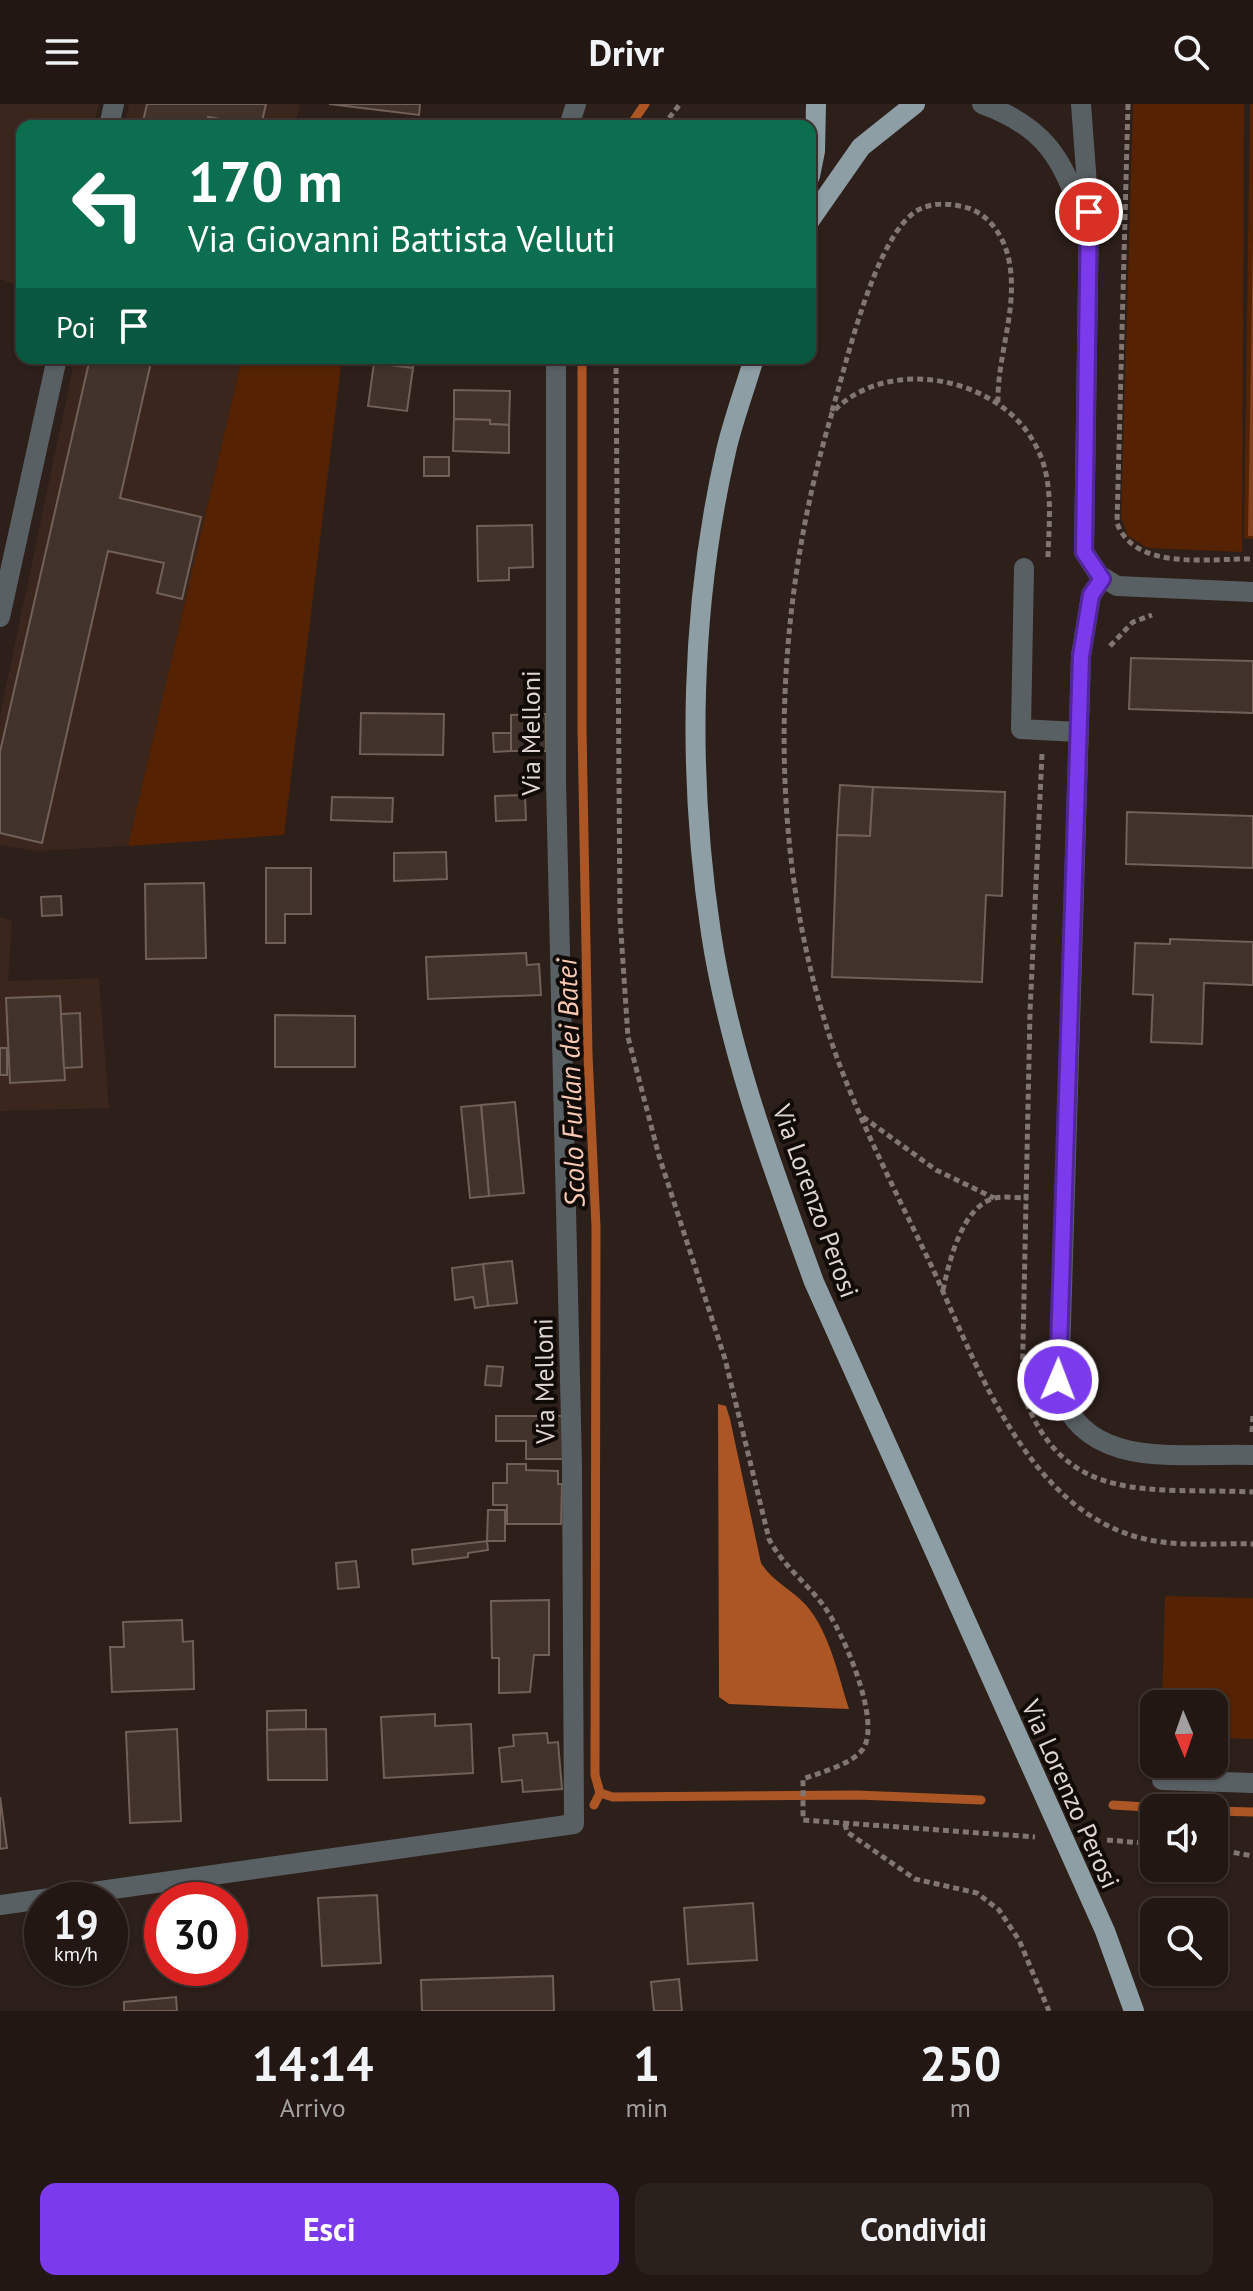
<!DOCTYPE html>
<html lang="it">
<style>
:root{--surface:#221713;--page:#2a201c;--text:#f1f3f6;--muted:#a29fa0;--line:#3f3633;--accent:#7c3aed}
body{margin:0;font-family:"PT Sans",sans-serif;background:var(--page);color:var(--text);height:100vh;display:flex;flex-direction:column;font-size:30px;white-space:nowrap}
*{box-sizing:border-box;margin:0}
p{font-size:26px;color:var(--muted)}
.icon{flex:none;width:44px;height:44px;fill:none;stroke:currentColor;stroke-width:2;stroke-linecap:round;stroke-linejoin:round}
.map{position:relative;height:1907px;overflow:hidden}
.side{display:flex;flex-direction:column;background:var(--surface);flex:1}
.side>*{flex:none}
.hud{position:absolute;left:16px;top:16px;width:800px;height:244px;border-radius:16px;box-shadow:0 2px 6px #0004,0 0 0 2px var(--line);background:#0b6e4f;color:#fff;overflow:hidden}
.needle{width:52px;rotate:178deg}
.fabs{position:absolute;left:1140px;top:1586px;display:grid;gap:16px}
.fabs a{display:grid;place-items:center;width:88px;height:88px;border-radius:16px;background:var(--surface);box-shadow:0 2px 6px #0004,0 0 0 2px var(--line);font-size:40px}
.speed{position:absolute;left:24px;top:1778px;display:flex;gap:16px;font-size:40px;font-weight:700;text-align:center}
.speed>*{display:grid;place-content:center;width:104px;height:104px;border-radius:50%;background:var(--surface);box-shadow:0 2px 6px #0004,0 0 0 2px var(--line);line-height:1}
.speed small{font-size:20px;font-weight:400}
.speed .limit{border:12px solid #d22;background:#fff;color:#111}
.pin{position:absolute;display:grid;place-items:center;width:68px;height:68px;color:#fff;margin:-34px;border:4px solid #fff;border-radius:50%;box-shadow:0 2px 8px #0007}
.me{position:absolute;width:88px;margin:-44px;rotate:1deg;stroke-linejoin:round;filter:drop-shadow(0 0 6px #0008)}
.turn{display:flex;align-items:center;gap:28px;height:168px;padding:0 40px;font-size:36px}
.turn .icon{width:104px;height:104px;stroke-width:2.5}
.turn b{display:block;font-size:56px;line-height:68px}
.then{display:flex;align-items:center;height:76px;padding:0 40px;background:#0003;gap:16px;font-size:30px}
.eta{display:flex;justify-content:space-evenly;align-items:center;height:136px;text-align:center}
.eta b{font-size:48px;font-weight:700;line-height:56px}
.cta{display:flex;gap:16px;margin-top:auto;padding:16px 40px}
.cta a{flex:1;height:92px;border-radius:16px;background:var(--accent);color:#fff;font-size:32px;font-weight:700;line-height:92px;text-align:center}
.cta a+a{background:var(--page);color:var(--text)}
header{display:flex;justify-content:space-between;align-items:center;height:104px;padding:0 40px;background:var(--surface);font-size:36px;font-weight:700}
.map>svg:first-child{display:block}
</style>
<header><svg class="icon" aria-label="menu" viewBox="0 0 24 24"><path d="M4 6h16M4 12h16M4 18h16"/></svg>Drivr<svg class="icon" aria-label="search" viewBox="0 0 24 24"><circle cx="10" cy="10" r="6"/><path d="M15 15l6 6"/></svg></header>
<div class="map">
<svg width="1253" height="1907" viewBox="0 0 1253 1907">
<rect width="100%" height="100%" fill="#2d1f19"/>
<g fill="#3a261c">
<path d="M0 0H99L93 22H22V183L0 175Z"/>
<path d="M129 0H300L295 22H124Z"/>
<path d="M75 254H242L128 742 35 747 0 741V611Z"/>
<path d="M0 813 12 817 8 877 99 874 109 1004 0 1007Z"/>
</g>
<g fill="#552304">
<path d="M1133 0H1244L1242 448 1148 444 1128 432 1121 413Z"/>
<path d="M1250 0H1253V435L1244 434Z"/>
<path d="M242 254H342L284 731 128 742Z"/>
<path d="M1165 1492 1253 1494V1635L1214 1634V1600H1162Z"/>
</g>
<path fill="#85421e" d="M1253 137V432H1248Z"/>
<path fill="#ac5525" d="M718 1300 726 1302 730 1315 761 1459C773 1478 791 1485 806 1501 830 1529 838 1571 849 1605L729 1600 719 1593Z"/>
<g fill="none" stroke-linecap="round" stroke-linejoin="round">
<g stroke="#ac5525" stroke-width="9">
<path d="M630 22 645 0"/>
<path d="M582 254V625L588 951 596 1123 595 1671 600 1689 594 1701"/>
<path d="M600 1689 613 1693 857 1691 981 1696"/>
<path d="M1113 1701 1163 1704"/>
<path d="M1214 1707 1253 1708"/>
</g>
</g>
<g fill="#41332c" stroke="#716058" stroke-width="2">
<path d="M147 0H266L261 22 208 13 206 22H142Z"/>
<path d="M329 0H420L419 11Z"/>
<path d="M90 254H152L120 394 201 413 182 495 157 489 164 459 108 447 42 739 0 729V648Z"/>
<path d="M375 254H414L413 264 374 259Z"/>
<path d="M374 259 413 264 407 307 368 302Z"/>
<path d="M454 286 510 287 509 321 490 320V316L454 315Z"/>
<path d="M454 315 490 316V320L509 321V349L453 347Z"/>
<rect x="424" y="353" width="25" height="19"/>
<path d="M532 421 533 463 509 464V476L478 477 477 422Z"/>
<path d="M1131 554 1253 557V609L1129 605Z"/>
<path d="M361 609 444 610 443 651 360 650Z"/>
<path d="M546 610V647H511V611Z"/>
<path d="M493 629H511V647L494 648Z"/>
<path d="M840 681 873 683 870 732 837 731Z"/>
<path d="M873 683 1005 688 1002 792 986 791 982 878 832 873 837 731 870 732Z"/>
<path d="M525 691 526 716 496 717 495 692Z"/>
<path d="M332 693 393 694 392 718 331 716Z"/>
<path d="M1127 708 1253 712V764L1126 760Z"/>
<path d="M446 748 447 775 394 777V749Z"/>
<path d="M266 764H311V810H285V839H266Z"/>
<path d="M204 779 206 854 146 855 145 780Z"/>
<path d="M61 792 62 811 42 812 41 793Z"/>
<path d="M1170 835 1253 838V881L1204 879 1202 940 1151 938 1153 891 1133 890 1135 839 1170 840Z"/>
<path d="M526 849 527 861 539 860 541 891 428 895 426 853Z"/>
<path d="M60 892 65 976 10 979 6 894Z"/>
<path d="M80 909 82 963 64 964 61 910Z"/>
<path d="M275 911 355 912V963H275Z"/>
<rect x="0" y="944" width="7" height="27"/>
<path d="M515 998 524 1089 489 1092 481 1001Z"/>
<path d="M481 1001 489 1092 470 1094 461 1003Z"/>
<path d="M512 1157 517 1199 488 1202 483 1160Z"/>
<path d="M483 1160 488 1202 475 1204 473 1193 455 1196 452 1164Z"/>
<path d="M487 1262 503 1263 501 1282 485 1281Z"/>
<path d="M496 1312H565L566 1355H526V1337H496Z"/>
<path d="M507 1360H526V1366L558 1367V1380H562L561 1420H507V1401H493V1379H507Z"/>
<path d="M488 1406H505V1437H487Z"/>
<path d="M487 1437 488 1446 468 1449V1453L413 1460 412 1446Z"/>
<path d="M356 1457 359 1483 338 1485 336 1459Z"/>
<path d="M549 1496V1551H534L530 1588 499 1589V1554H492L491 1497Z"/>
<path d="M182 1516 183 1538 193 1537 194 1585 112 1588 110 1543H124L123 1518Z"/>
<path d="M306 1606V1625L267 1626V1607Z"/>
<path d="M435 1610V1622L471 1620 473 1669 384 1674 381 1613Z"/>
<path d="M177 1625 181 1717 130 1719 126 1628Z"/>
<path d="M326 1625 327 1676H268L267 1626Z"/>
<path d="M547 1629 548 1639 558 1638 562 1685 523 1688 522 1676 502 1678 499 1644 514 1642 513 1631Z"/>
<path d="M0 1693 7 1744 0 1745Z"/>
<path d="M377 1791 381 1859 322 1862 318 1794Z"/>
<path d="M753 1799 757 1856 688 1860 684 1804Z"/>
<path d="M553 1872 554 1907H422L421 1876Z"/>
<path d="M679 1875 682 1907H654L651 1878Z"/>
<path d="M176 1893 177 1907H124V1898Z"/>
</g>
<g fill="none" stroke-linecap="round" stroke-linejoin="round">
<g stroke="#827671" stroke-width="5" stroke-dasharray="6 4" stroke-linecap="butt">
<path d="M1128 0 1117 419C1135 468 1211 454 1253 455"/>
<path d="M663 22 680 0"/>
<path d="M616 254 620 814 628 933 659 1052 725 1255 769 1435C783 1462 805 1477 823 1501 842 1525 882 1617 863 1645 851 1661 821 1668 803 1675V1716L1035 1733"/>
<path d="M832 307C847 258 875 131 918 106 931 99 946 99 960 102 985 106 1002 128 1008 152 1020 201 997 250 998 298"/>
<path d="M1048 453C1049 417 1054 377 1037 344 1002 272 886 250 832 309 771 512 764 749 836 951 862 1023 898 1092 931 1161 976 1258 1026 1408 1145 1435 1179 1443 1218 1439 1253 1440"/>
<path d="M1110 542 1133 518 1152 511"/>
<path d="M1042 650 1030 908 1022 1287C1063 1404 1150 1383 1253 1388"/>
<path d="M863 1013 936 1066 994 1094"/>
<path d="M943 1186C949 1158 962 1102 995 1094 1005 1092 1018 1094 1028 1094"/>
<path d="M1252 1328 1253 1308"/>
<path d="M845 1720 847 1728 915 1775 977 1789 999 1806 1019 1836 1049 1907"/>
<path d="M1107 1736 1154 1740"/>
<path d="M1214 1745 1253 1752"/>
</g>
<g stroke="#596064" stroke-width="20">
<path d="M982 0C1044 22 1064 55 1083 116"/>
<path d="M1081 0 1089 108 1084 448 1099 471 1117 482 1253 488"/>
<path d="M109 22 114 0"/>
<path d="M569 22 576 0"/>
<path d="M1024 464 1021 625 1078 628"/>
<path d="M1102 475 1091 491 1081 552 1059 1286C1086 1369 1184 1348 1253 1351"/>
<path d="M0 513 57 254"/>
<path d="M1162 1676 1253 1679"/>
<path d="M0 1801 574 1720 572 1361 556 679V254"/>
</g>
<g stroke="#8e9ea5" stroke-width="20">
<path d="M810 72 815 47 816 0"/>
<path d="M810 116 861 43 915 0"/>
<path d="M754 254C745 285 733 316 726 347 690 504 687 670 711 829 729 948 773 1065 814 1178L1105 1827 1134 1907"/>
</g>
</g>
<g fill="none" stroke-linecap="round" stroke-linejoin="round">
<defs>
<path id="route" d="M1058 1276 1081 552 1091 491 1102 475 1084 448 1089 108"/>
</defs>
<use href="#route" stroke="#51269a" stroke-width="20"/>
<use href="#route" stroke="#7c3aed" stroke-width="14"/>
</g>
<g text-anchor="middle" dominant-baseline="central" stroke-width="8" stroke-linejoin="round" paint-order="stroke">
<g font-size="26" fill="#ded5d0" stroke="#110b08">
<text transform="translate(530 629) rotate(-90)">Via Melloni</text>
<text transform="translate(816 1097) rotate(70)">Via Lorenzo Perosi</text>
<text transform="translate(544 1277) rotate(-91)">Via Melloni</text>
<text transform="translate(1071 1690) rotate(66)">Via Lorenzo Perosi</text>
</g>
<g font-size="28" font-style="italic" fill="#fac9b2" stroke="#110b08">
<text transform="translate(570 979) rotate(-92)">Scolo Furlan dei Batei</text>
</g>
</g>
</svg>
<div class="fabs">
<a><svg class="needle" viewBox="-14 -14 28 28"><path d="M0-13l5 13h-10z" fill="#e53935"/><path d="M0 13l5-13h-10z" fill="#a29fa0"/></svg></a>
<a><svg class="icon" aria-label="sound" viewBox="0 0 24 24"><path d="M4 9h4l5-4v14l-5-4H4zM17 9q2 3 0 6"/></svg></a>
<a><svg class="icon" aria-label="search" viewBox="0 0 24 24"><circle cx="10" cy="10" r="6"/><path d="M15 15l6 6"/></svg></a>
</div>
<div class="speed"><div>19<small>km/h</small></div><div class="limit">30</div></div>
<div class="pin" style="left:1089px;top:108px;background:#d93025"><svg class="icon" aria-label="arrive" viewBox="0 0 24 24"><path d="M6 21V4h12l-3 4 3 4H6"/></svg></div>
<svg class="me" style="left:1058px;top:1276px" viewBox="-20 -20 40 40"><circle r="17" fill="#7c3aed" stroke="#fff" stroke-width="3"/><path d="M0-11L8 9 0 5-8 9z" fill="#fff"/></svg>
<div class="hud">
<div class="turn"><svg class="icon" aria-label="left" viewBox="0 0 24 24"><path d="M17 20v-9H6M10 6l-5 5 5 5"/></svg><div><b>170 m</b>Via Giovanni Battista Velluti</div></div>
<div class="then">Poi<svg class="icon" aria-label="arrive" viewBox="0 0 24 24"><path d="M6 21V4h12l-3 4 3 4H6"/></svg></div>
</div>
</div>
<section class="side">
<div class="eta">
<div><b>14:14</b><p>Arrivo</p></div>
<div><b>1</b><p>min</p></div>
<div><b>250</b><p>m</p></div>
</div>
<div class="cta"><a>Esci</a><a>Condividi</a></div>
</section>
